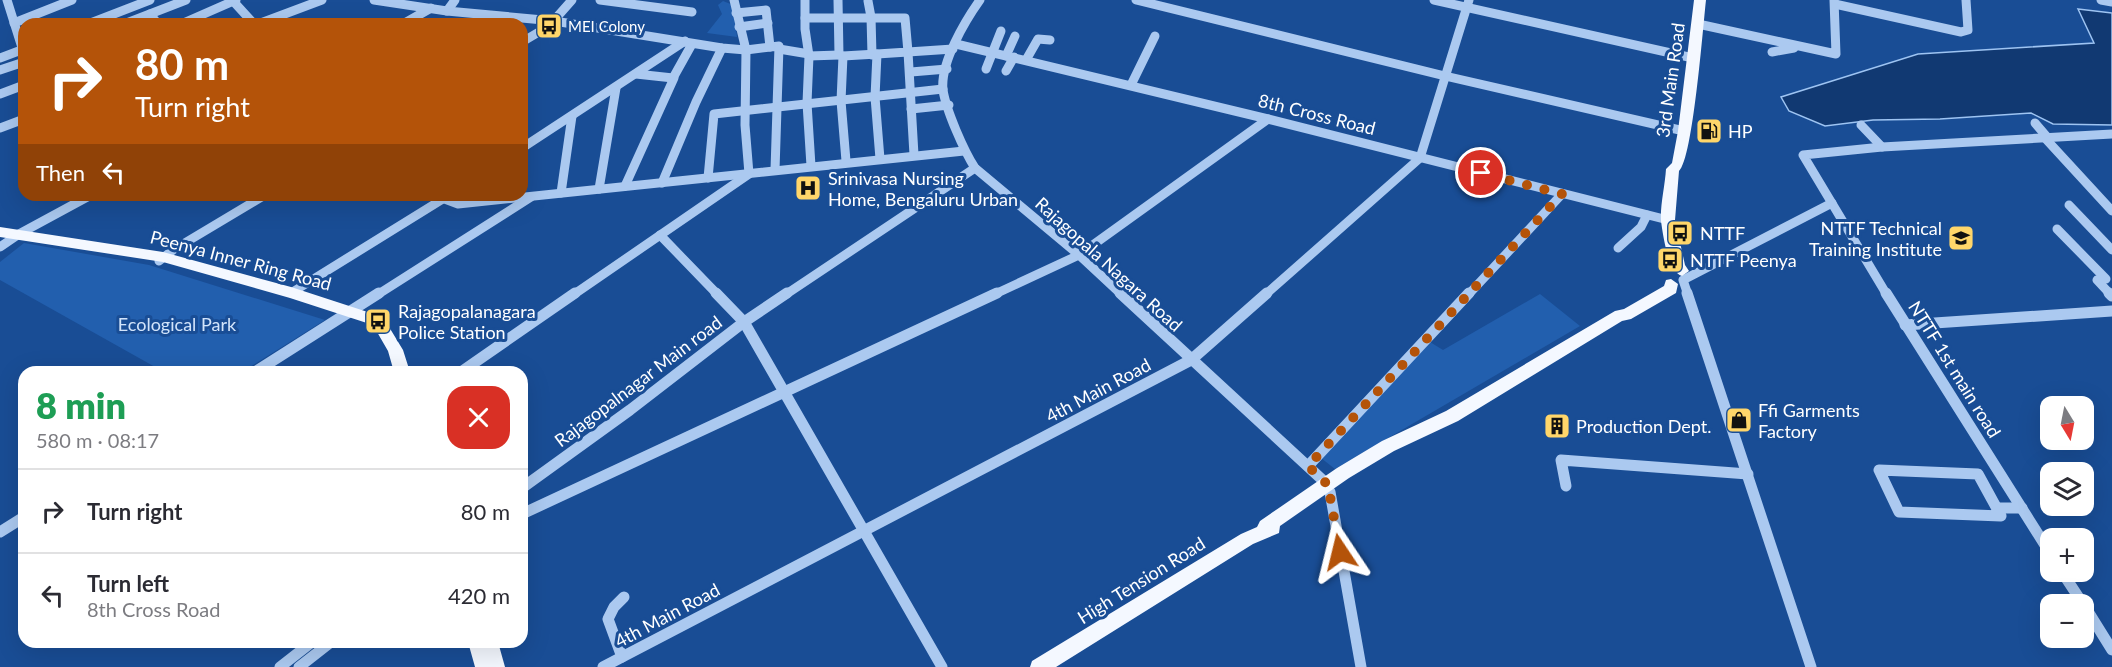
<!DOCTYPE html>
<meta charset="utf-8">
<style>
:root{--surface:#fff;--page:#f2f2f3;--text:#2b2b33;--muted:#7c7c81;--line:#e1e1e2}
body{margin:0;font-family:Lato,sans-serif;background:var(--page);color:var(--text);height:100vh;display:flex;flex-direction:column;font-size:22px;white-space:nowrap}
*{box-sizing:border-box;margin:0}
p{font-size:20px;color:var(--muted)}
.icon{flex:none;width:33px;height:33px;fill:none;stroke:currentColor;stroke-width:2;stroke-linecap:round;stroke-linejoin:round}
.map{position:relative;flex:1;overflow:hidden}
.panel{position:absolute;left:18px;top:366px;width:510px;height:282px;display:flex;flex-direction:column;background:var(--surface);border-radius:18px;box-shadow:0 6px 24px #0002}
.panel>*{flex:none}
.top-card{position:absolute;left:18px;top:18px;width:510px;height:183px;border-radius:18px;box-shadow:0 6px 24px #0002;background:#b45309;color:#fff;overflow:hidden}
.needle{width:39px;rotate:170deg}
.controls{position:absolute;left:2040px;top:396px;display:grid;gap:12px}
.controls a{display:grid;place-items:center;width:54px;height:54px;border-radius:12px;background:var(--surface);box-shadow:0 6px 24px #0002;font-size:30px}
.pin{position:absolute;display:grid;place-items:center;width:51px;height:51px;color:#fff;margin:-26px;border:3px solid #fff;border-radius:50%;box-shadow:0 2px 6px #0007}
.me{position:absolute;width:66px;margin:-33px;rotate:350deg;stroke-linejoin:round;filter:drop-shadow(0 0 4px #0008)}
.turn{display:flex;align-items:center;gap:21px;height:126px;padding:0 18px;font-size:27px}
.turn .icon{width:78px;height:78px;stroke-width:2.5}
.turn b{display:block;font-size:42px;line-height:51px}
.then{display:flex;align-items:center;height:57px;padding:0 18px;background:#0003;gap:12px;font-size:22px}
.round{display:grid;place-items:center;flex:none;width:63px;height:63px;border-radius:18px;background:var(--page)}
.head{display:flex;align-items:center;justify-content:space-between;height:102px;padding:0 18px}
h1{font-size:36px;font-weight:800;line-height:45px;color:#1e9e55}
ul{padding:0;list-style:none}
li{display:flex;align-items:center;gap:18px;height:84px;padding:0 18px;border-top:2px solid var(--line)}
li div{flex:1}
li b{display:block;font-size:22px}
li em{font-style:normal}
.map>svg:first-child{display:block}
</style>
<div class="map">
<svg width="2112" height="667" viewBox="0 0 2112 667">
<rect width="100%" height="100%" fill="#194d95"/>
<g fill="#225fae">
<path d="M723 1 733 5 737 37 707 33 722 14 718 5Z"/>
<path d="M24 243 149 265 325 320 242 372H164L0 280V262Z"/>
<path d="M1540 294 1580 326 1335 469 1321 458 1430 342 1443 350Z"/>
</g>
<path fill="#113972" stroke="#9ec4f2" stroke-width="1.5" d="M2078 9 2112 13V125L2053 124 2031 113 1940 119 1873 120 1825 126 1789 111 1781 97 1918 54 2094 43Z"/>
<g fill="none" stroke-linecap="round" stroke-linejoin="round">
<g stroke="#abc9f0" stroke-width="9">
<path d="M7 0 24 54"/>
<path d="M374 0 447 11 554 21 722 48 746 50 779 46 775 170"/>
<path d="M600 0 692 12"/>
<path d="M805 0V29L809 56 807 103 811 166"/>
<path d="M838 0 839 55 843 56 841 101 846 161"/>
<path d="M980 0C965 21 940 63 943 90 946 110 964 151 975 168L1079 255 1122 295"/>
<path d="M1136 0 1445 76 1684 131"/>
<path d="M1434 0 1693 58"/>
<path d="M2101 0 2112 2"/>
<path d="M233 1 254 24"/>
<path d="M868 1 871 17 872 55"/>
<path d="M1835 4 1961 32 1968 30 1966 0"/>
<path d="M447 11 455 0"/>
<path d="M736 13 766 10 770 47"/>
<path d="M150 14 158 24"/>
<path d="M805 18H905L908 52 877 54 875 97 880 159"/>
<path d="M14 23 72 0"/>
<path d="M88 24 150 0"/>
<path d="M124 24 186 0"/>
<path d="M181 24 236 0"/>
<path d="M258 24 322 0"/>
<path d="M403 24 431 8"/>
<path d="M1698 24 1836 54 1834 0"/>
<path d="M739 27 768 23"/>
<path d="M522 42 549 26 572 0"/>
<path d="M956 44 1268 119 1668 220"/>
<path d="M779 49 809 54"/>
<path d="M1772 52 1794 48"/>
<path d="M809 56 839 55"/>
<path d="M843 56 877 54"/>
<path d="M1006 56 1015 36"/>
<path d="M0 58 24 49"/>
<path d="M1026 60 1038 39 1050 40"/>
<path d="M986 69 1001 31"/>
<path d="M0 70 24 62"/>
<path d="M1006 71 1014 57"/>
<path d="M911 72 947 69"/>
<path d="M636 74 673 78 692 44"/>
<path d="M1131 85 1155 36"/>
<path d="M0 94 24 85"/>
<path d="M911 109 949 105"/>
<path d="M2035 123 2047 137"/>
<path d="M1861 125 1882 147"/>
<path d="M0 128 24 119"/>
<path d="M2044 137 2112 211"/>
<path d="M522 148 685 41"/>
<path d="M914 155 908 52 953 49"/>
<path d="M708 178 714 114 943 89"/>
<path d="M662 183 696 102 722 48"/>
<path d="M625 186 674 78"/>
<path d="M599 189 616 88"/>
<path d="M561 193 572 116"/>
<path d="M434 195 458 204 964 151"/>
<path d="M2069 205 2112 250"/>
<path d="M2057 229 2106 279"/>
<path d="M660 235 718 295"/>
<path d="M0 247 19 234 91 195"/>
<path d="M1618 248 1641 227 1647 215"/>
<path d="M159 261 173 250 265 195"/>
<path d="M2103 279 2097 280 2111 295"/>
<path d="M291 293 446 197"/>
<path d="M377 295 531 197"/>
<path d="M573 295 749 174 745 125 746 50 734 0"/>
<path d="M785 295 975 168"/>
<path d="M993 295 1079 255 1268 119"/>
<path d="M1265 295 1420 158 1469 0"/>
<path d="M1468 295 1562 194"/>
<path d="M1688 295 1683 280 1832 203"/>
<path d="M1887 295 1803 155 1882 147 2112 134"/>
</g>
<g stroke="#abc9f0" stroke-width="11">
<path d="M716 293 744 322 942 667"/>
<path d="M1120 293 1328 485"/>
<path d="M1687 293 1811 667"/>
<path d="M1886 293 2050 553"/>
<path d="M2109 293 2112 296"/>
<path d="M1905 325 2112 311"/>
<path d="M255 372 379 293"/>
<path d="M461 372 575 293"/>
<path d="M1308 466 1469 293"/>
<path d="M1879 470 1978 474 2001 516 1899 512Z"/>
<path d="M1566 486 1561 460 1748 474"/>
<path d="M522 488 630 410 744 322 787 293"/>
<path d="M1330 492 1361 667"/>
<path d="M1997 508H2022"/>
<path d="M522 514 997 293"/>
<path d="M0 532 24 517"/>
<path d="M2062 572 2083 604"/>
<path d="M2084 605 2112 650"/>
<path d="M622 657 608 619 614 607 624 597"/>
<path d="M280 667 312 642"/>
<path d="M299 667 331 642"/>
<path d="M603 667 1191 360 1267 293"/>
</g>
<g fill="#f4f8ff" fill-rule="evenodd">
<path d="M1694 0H1706C1703 26 1693 159 1679 171L1675 220 1685 265 1689 271 1682 276C1668 272 1663 235 1661 221 1660 205 1665 186 1666 169L1672 163 1678 131Z"/>
<path d="M0 227 163 252 291 287 383 317 403 350 410 372H394L388 351 373 325 290 298 163 262 0 237Z"/>
<path d="M1671 279 1678 284 1676 293 1631 319 1622 321 1458 421 1394 451 1349 478 1280 526 1279 533 1253 544 1056 667H1030L1032 661 1241 534 1257 527 1260 521 1337 468 1382 441 1446 411 1615 311 1624 309 1664 286 1666 280Z"/>
<path d="M468 642H498L505 667H475Z"/>
</g>
</g>
<g fill="none" stroke-linecap="round" stroke-linejoin="round">
<path stroke="#b45309" stroke-width="10" stroke-dasharray="0 18" d="M1340 552 1328 485 1308 466 1562 194 1481 173"/>
</g>
<defs>
<symbol id="bus-square" viewBox="-11 -11 22 22"><rect x="-9" y="-9" width="18" height="18" rx="4" fill="#ffd66a" stroke="#194d95"/><path d="M-5-6H5V4H4V6H2V4H-2V6H-4V4H-5ZM-3.5-4V0h7V-4ZM-3.5 1.2v1.5H-2V1.2ZM2 1.2v1.5H3.5V1.2Z" fill="#111"/></symbol>
<symbol id="fuel-square" viewBox="-11 -11 22 22"><rect x="-9" y="-9" width="18" height="18" rx="4" fill="#ffd66a" stroke="#194d95"/><path d="M-5.5-6h7V0h2V4h1.3V-2.5L3-4.5l.8-.8L6-3V5H2.5V1h-1V6h-7ZM-4.2-4.7v3.2H.2V-4.7Z" fill="#111"/></symbol>
<symbol id="hospital-square" viewBox="-11 -11 22 22"><rect x="-9" y="-9" width="18" height="18" rx="4" fill="#ffd66a" stroke="#194d95"/><path d="M-5-5h3v3.5h4V-5h3V5h-3V1.5h-4V5h-3Z" fill="#111"/></symbol>
<symbol id="university-square" viewBox="-11 -11 22 22"><rect x="-9" y="-9" width="18" height="18" rx="4" fill="#ffd66a" stroke="#194d95"/><path d="M0-5L7-2L0 1L-7-2ZM-4 1L0 2.5L4 1V4Q0 6-4 4Z" fill="#111"/></symbol>
<symbol id="shop-square" viewBox="-11 -11 22 22"><rect x="-9" y="-9" width="18" height="18" rx="4" fill="#ffd66a" stroke="#194d95"/><path d="M-5-2.5h2.3a2.7 3.5 0 0 1 5.4 0H5L5.5 6h-11ZM-1.5-2.5h3a1.5 2.3 0 0 0-3 0Z" fill="#111"/></symbol>
<symbol id="building-square" viewBox="-11 -11 22 22"><rect x="-9" y="-9" width="18" height="18" rx="4" fill="#ffd66a" stroke="#194d95"/><path d="M-4-6H4V6H1V3H-1V6H-4ZM-2.5-4.3h1.7v1.8h-1.7ZM.8-4.3h1.7v1.8H.8ZM-2.5-1h1.7V.8h-1.7ZM.8-1h1.7V.8H.8Z" fill="#111"/></symbol>
</defs>
<g fill-rule="evenodd">
<use href="#bus-square" x="534" y="11" width="30" height="30"/>
<use href="#fuel-square" x="1694" y="116" width="30" height="30"/>
<use href="#hospital-square" x="793" y="173" width="30" height="30"/>
<use href="#bus-square" x="1665" y="218" width="30" height="30"/>
<use href="#university-square" x="1946" y="223" width="30" height="30"/>
<use href="#bus-square" x="1655" y="245" width="30" height="30"/>
<use href="#bus-square" x="363" y="306" width="30" height="30"/>
<use href="#shop-square" x="1724" y="405" width="30" height="30"/>
<use href="#building-square" x="1542" y="411" width="30" height="30"/>
</g>
<g text-anchor="middle" dominant-baseline="central" stroke-width="6" stroke-linejoin="round" paint-order="stroke">
<g font-size="15" fill="#fff" stroke="#194d95" text-anchor="start">
<text x="568" y="26">MEI Colony</text>
</g>
<g font-size="18" fill="#fff" stroke="#194d95">
<text transform="translate(1670 80) rotate(-82)">3rd Main Road</text>
<text transform="translate(1317 114) rotate(14)">8th Cross Road</text>
<text transform="translate(241 260) rotate(15)">Peenya Inner Ring Road</text>
<text transform="translate(1109 264) rotate(42)">Rajagopala Nagara Road</text>
<text transform="translate(1955 369) rotate(58)">NTTF 1st main road</text>
<text transform="translate(638 381) rotate(-37)">Rajagopalnagar Main road</text>
<text transform="translate(1098 390) rotate(-28)">4th Main Road</text>
<text transform="translate(1141 580) rotate(-32)">High Tension Road</text>
<text transform="translate(667 615) rotate(-28)">4th Main Road</text>
</g>
<g font-size="18" fill="#fff" stroke="#194d95" text-anchor="start">
<text x="1728" y="131">HP</text>
<text x="828" y="178">Srinivasa Nursing<tspan x="828" dy="21">Home, Bengaluru Urban</tspan></text>
<text x="1942" y="228" text-anchor="end">NTTF Technical<tspan x="1942" dy="21">Training Institute</tspan></text>
<text x="1700" y="233">NTTF</text>
<text x="1690" y="260">NTTF Peenya</text>
<text x="398" y="311">Rajagopalanagara<tspan x="398" dy="21">Police Station</tspan></text>
<text x="1758" y="410">Ffi Garments<tspan x="1758" dy="21">Factory</tspan></text>
<text x="1576" y="426">Production Dept.</text>
</g>
<g font-size="18" fill="#d2e4fb" stroke="#194d95">
<text x="177" y="324">Ecological Park</text>
</g>
</g>
</svg>
<div class="controls">
<a><svg class="needle" viewBox="-14 -14 28 28"><path d="M0-13l5 13h-10z" fill="#e53935"/><path d="M0 13l5-13h-10z" fill="#7c7c81"/></svg></a>
<a><svg class="icon" aria-label="layers" viewBox="0 0 24 24"><path d="M12 4l9 5-9 5-9-5zM3 14l9 5 9-5"/></svg></a>
<a>+</a>
<a>−</a>
</div>
<div class="pin" style="left:1481px;top:173px;background:#d93025"><svg class="icon" aria-label="arrive" viewBox="0 0 24 24"><path d="M6 21V4h12l-3 4 3 4H6"/></svg></div>
<svg class="me" style="left:1340px;top:552px" viewBox="-20 -20 40 40"><path d="M0-17L14 15 0 8-14 15z" fill="#b45309" stroke="#fff" stroke-width="4"/></svg>
<div class="top-card">
<div class="turn"><svg class="icon" aria-label="right" viewBox="0 0 24 24"><path d="M7 20v-9h11M14 6l5 5-5 5"/></svg><div><b>80 m</b>Turn right</div></div>
<div class="then">Then<svg class="icon" aria-label="left" viewBox="0 0 24 24"><path d="M17 20v-9H6M10 6l-5 5 5 5"/></svg></div>
</div>
<section class="panel">
<div class="head"><div><h1>8 min</h1><p>580 m · 08:17</p></div><a class="round" style="background:#d93025;color:#fff"><svg class="icon" aria-label="close" viewBox="0 0 24 24"><path d="M6 6l12 12M18 6L6 18"/></svg></a></div>
<ul>
<li><svg class="icon" aria-label="right" viewBox="0 0 24 24"><path d="M7 20v-9h11M14 6l5 5-5 5"/></svg><div><b>Turn right</b></div><em>80 m</em></li>
<li><svg class="icon" aria-label="left" viewBox="0 0 24 24"><path d="M17 20v-9H6M10 6l-5 5 5 5"/></svg><div><b>Turn left</b><p>8th Cross Road</p></div><em>420 m</em></li>
</ul>
</section>
</div>
